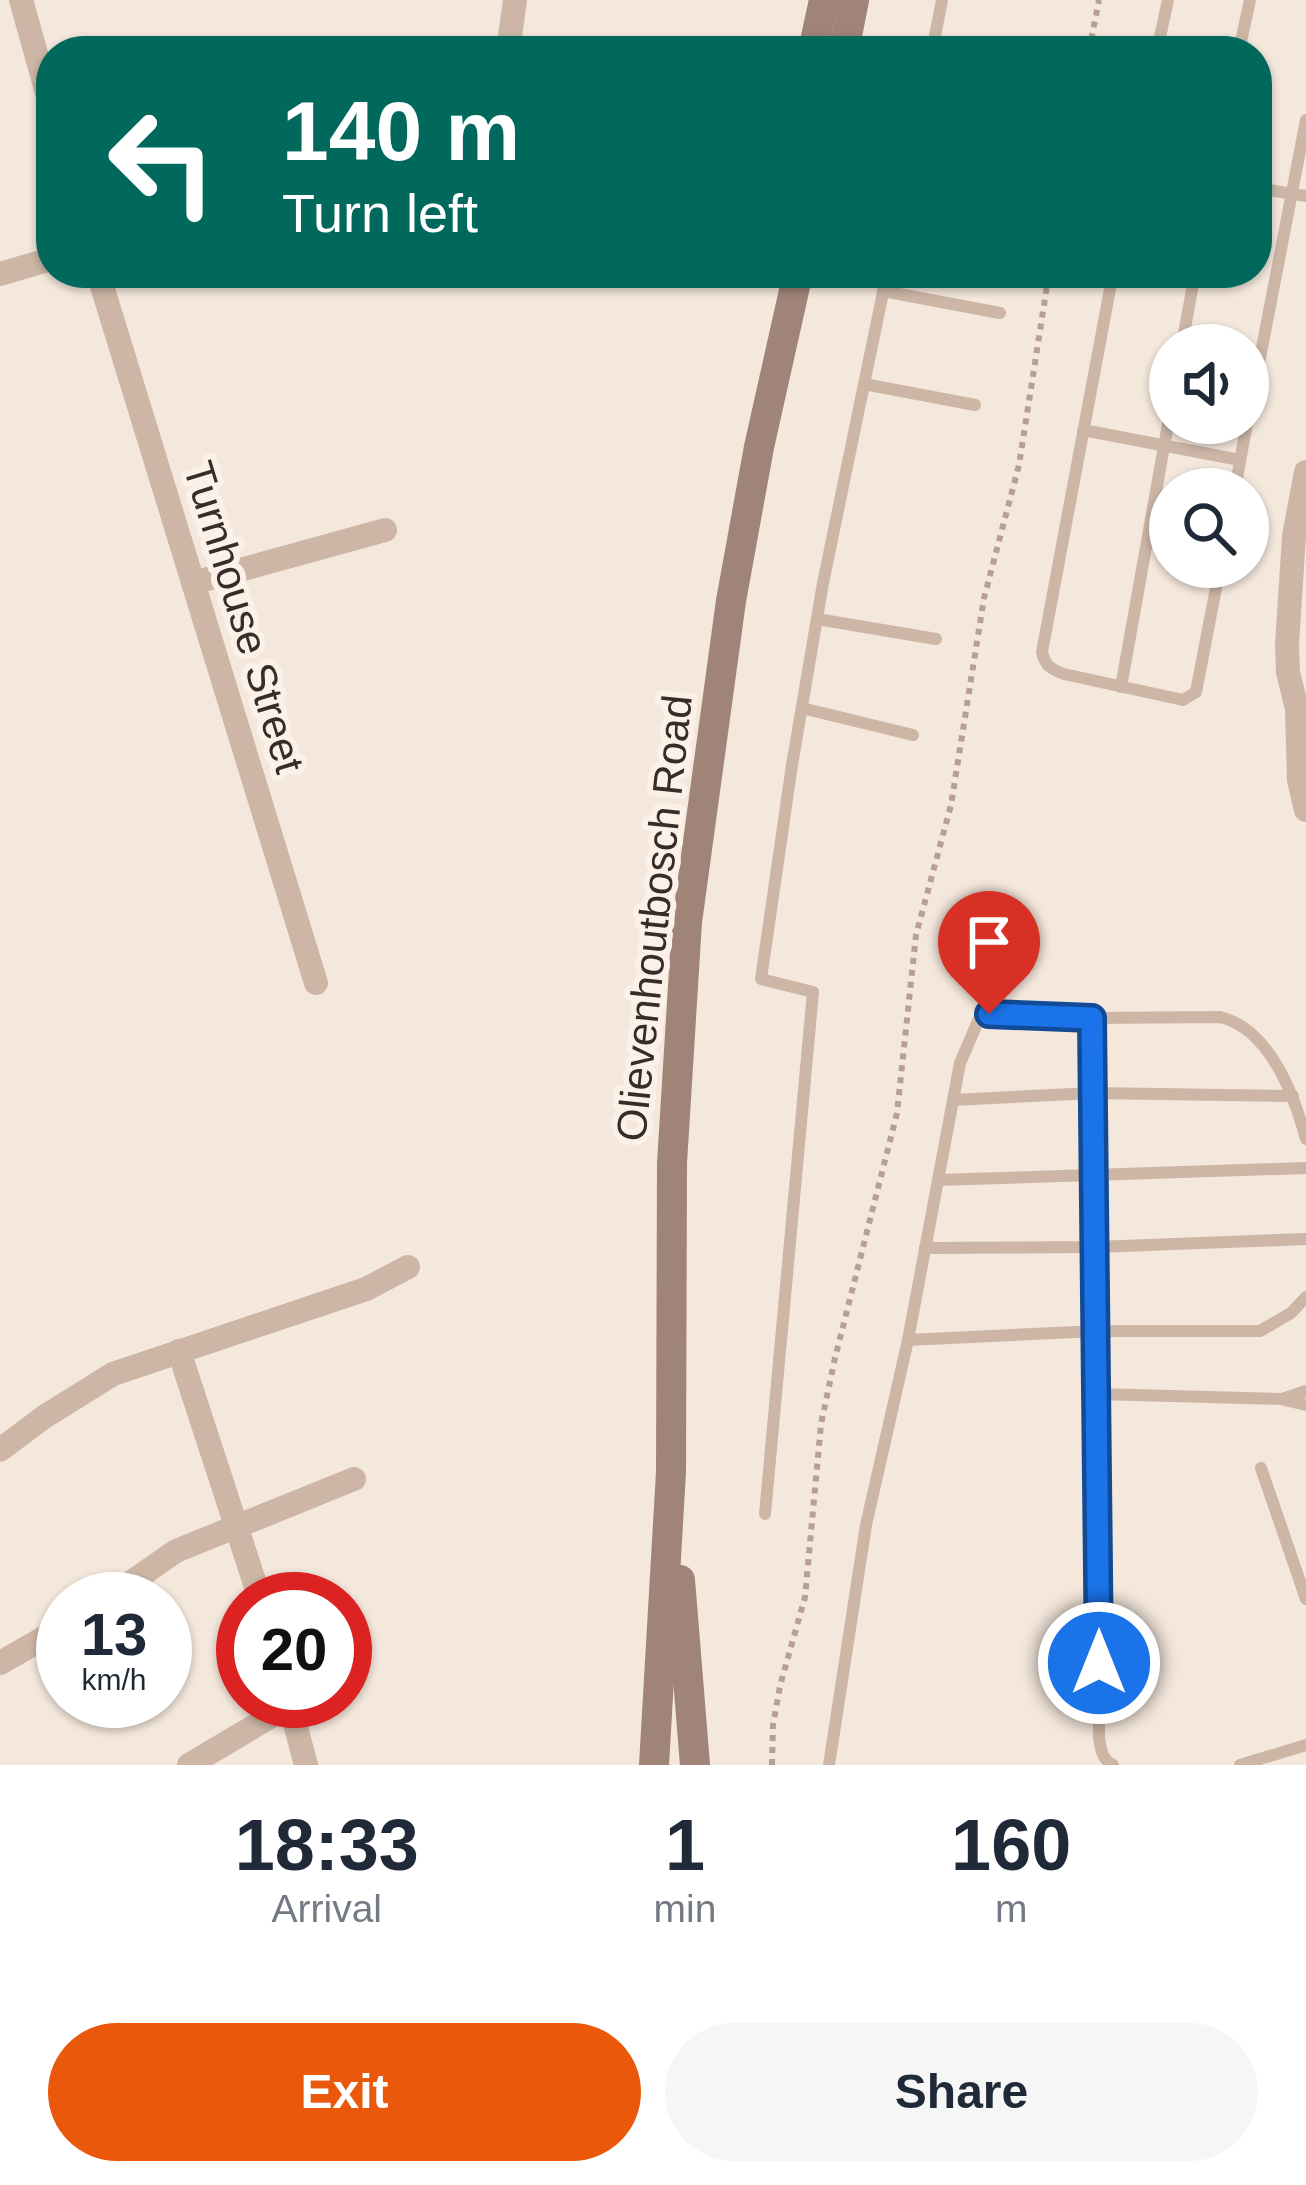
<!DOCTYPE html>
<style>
:root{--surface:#fff;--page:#f6f6f7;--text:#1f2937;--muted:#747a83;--accent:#ea580c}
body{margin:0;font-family:Arial,sans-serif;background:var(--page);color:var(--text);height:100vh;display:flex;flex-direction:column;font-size:45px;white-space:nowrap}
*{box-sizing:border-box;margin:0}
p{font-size:39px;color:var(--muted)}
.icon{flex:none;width:66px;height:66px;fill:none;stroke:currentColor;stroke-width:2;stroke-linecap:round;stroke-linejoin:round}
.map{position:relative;height:1765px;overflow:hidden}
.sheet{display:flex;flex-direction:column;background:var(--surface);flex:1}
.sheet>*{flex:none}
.top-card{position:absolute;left:36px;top:36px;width:1236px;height:252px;border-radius:48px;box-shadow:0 3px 9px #0004;background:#00695c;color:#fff;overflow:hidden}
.fabs{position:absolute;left:1149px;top:324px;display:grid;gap:24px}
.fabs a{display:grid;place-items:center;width:120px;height:120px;border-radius:50%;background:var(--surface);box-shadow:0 3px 9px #0004;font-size:60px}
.speed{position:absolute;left:36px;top:1572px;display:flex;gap:24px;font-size:60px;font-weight:700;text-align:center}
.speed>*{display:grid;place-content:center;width:156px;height:156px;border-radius:50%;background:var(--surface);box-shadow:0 3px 9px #0004;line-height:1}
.speed small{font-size:30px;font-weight:400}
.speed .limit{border:18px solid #d22;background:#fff;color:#111}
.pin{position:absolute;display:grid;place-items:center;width:102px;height:102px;color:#fff;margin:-123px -51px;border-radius:50% 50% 50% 0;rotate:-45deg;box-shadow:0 0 12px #0007}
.pin .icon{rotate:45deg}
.me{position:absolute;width:132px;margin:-66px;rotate:0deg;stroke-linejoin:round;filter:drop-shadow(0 0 9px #0008)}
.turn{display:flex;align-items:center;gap:42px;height:252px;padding:0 48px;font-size:54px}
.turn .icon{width:156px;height:156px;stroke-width:2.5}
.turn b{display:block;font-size:84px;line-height:102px}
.eta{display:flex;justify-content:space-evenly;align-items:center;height:204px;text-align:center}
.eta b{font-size:72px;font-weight:700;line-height:84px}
.primary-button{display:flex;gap:24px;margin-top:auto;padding:24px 48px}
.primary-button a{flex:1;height:138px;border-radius:72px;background:var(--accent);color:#fff;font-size:48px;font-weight:700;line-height:138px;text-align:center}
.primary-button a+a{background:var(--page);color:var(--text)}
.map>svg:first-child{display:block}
</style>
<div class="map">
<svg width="1306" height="1765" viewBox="0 0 1306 1765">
<rect width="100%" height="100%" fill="#f4e7dc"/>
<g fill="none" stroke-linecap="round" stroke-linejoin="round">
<g stroke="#b99f90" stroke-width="6" stroke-dasharray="6 6" stroke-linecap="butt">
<path d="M1089 51 1099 0"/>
<path d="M772 1765 773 1725 780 1686 805 1597 821 1424 835 1358 897 1113 916 935 951 805 984 598 1019 465 1049 273"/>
</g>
<g stroke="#cdb6a6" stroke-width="12">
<path d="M932 51 942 0"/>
<path d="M1157 51 1168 0"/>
<path d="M1239 51 1250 0"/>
<path d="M1257 188 1306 196"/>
<path d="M1113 273 1042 652C1045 666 1051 669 1064 674L1183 700 1196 692 1220 567"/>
<path d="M883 291 1000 313"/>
<path d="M1182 345 1195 273"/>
<path d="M864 384 975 405"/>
<path d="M1248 420 1306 120"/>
<path d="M1083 430 1240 460"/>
<path d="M1235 489 1247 423"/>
<path d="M817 619 936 639"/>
<path d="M1121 687 1170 413"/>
<path d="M802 708 913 735"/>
<path d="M1092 1018 1098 1394 1099 1738C1101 1749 1102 1760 1113 1765"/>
<path d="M953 1100 1093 1093 1293 1096"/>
<path d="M938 1180 1306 1168"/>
<path d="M925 1248 1096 1247 1306 1239"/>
<path d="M908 1340 1097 1331H1260L1291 1313 1306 1297"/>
<path d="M1098 1394 1281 1399 1306 1405"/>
<path d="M1282 1399 1306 1391"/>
<path d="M1261 1468 1306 1599"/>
<path d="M765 1514 813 992 761 979 792 765 823 583 887 273"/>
<path d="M829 1765 866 1525 908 1340 960 1063 979 1019 989 1014 1092 1018 1220 1017C1270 1029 1294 1095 1306 1139"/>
<path d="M1240 1765 1306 1745"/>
</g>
<g stroke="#cdb6a6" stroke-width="24">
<path d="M21 0 51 107"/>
<path d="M508 51 515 0"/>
<path d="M98 273 316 983"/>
<path d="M0 274 51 259"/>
<path d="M1306 472 1294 536 1287 645 1288 672 1297 709 1299 780 1306 810"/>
<path d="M193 583 385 530"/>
<path d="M179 1351 260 1599"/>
<path d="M0 1450 44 1417 113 1374 366 1289 408 1267"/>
<path d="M107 1599 176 1551 354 1479"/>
<path d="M0 1663 63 1627"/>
<path d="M289 1701 306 1765"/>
<path d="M189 1765 290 1705"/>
</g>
<g stroke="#a18478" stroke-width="30">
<path d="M813 51 824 0"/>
<path d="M844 51 854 0"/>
<path d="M680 1580 695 1765"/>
<path d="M654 1765 671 1472 672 1163 687 922 731 601 759 447 798 273"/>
</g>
</g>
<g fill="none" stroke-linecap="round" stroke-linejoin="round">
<defs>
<path id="route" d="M989 1014 1092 1018 1099 1663"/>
</defs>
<use href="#route" stroke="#114b97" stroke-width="30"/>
<use href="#route" stroke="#1a73e8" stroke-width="21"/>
</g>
<g text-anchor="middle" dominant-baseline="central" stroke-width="12" stroke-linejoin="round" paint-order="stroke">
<g font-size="42" fill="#392c28" stroke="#fbf1e8">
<text transform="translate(244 617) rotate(73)">Turnhouse Street</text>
<text transform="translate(654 918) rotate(-84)">Olievenhoutbosch Road</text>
</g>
</g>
</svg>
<div class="fabs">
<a><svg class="icon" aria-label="sound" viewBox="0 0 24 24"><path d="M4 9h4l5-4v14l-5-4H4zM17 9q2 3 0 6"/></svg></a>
<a><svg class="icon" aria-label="search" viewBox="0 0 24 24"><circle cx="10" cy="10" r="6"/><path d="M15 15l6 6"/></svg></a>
</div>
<div class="speed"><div>13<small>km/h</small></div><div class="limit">20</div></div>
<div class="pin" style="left:989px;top:1014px;background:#d93025"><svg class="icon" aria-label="arrive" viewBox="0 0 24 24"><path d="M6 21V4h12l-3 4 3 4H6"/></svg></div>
<svg class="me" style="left:1099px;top:1663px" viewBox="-20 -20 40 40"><circle r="17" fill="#1a73e8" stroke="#fff" stroke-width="3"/><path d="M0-11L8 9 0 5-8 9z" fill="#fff"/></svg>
<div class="top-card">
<div class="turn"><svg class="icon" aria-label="left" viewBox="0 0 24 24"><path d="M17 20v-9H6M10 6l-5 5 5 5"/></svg><div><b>140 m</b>Turn left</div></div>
</div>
</div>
<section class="sheet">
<div class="eta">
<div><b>18:33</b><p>Arrival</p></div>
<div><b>1</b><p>min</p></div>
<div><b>160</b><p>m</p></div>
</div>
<div class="primary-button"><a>Exit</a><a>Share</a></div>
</section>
